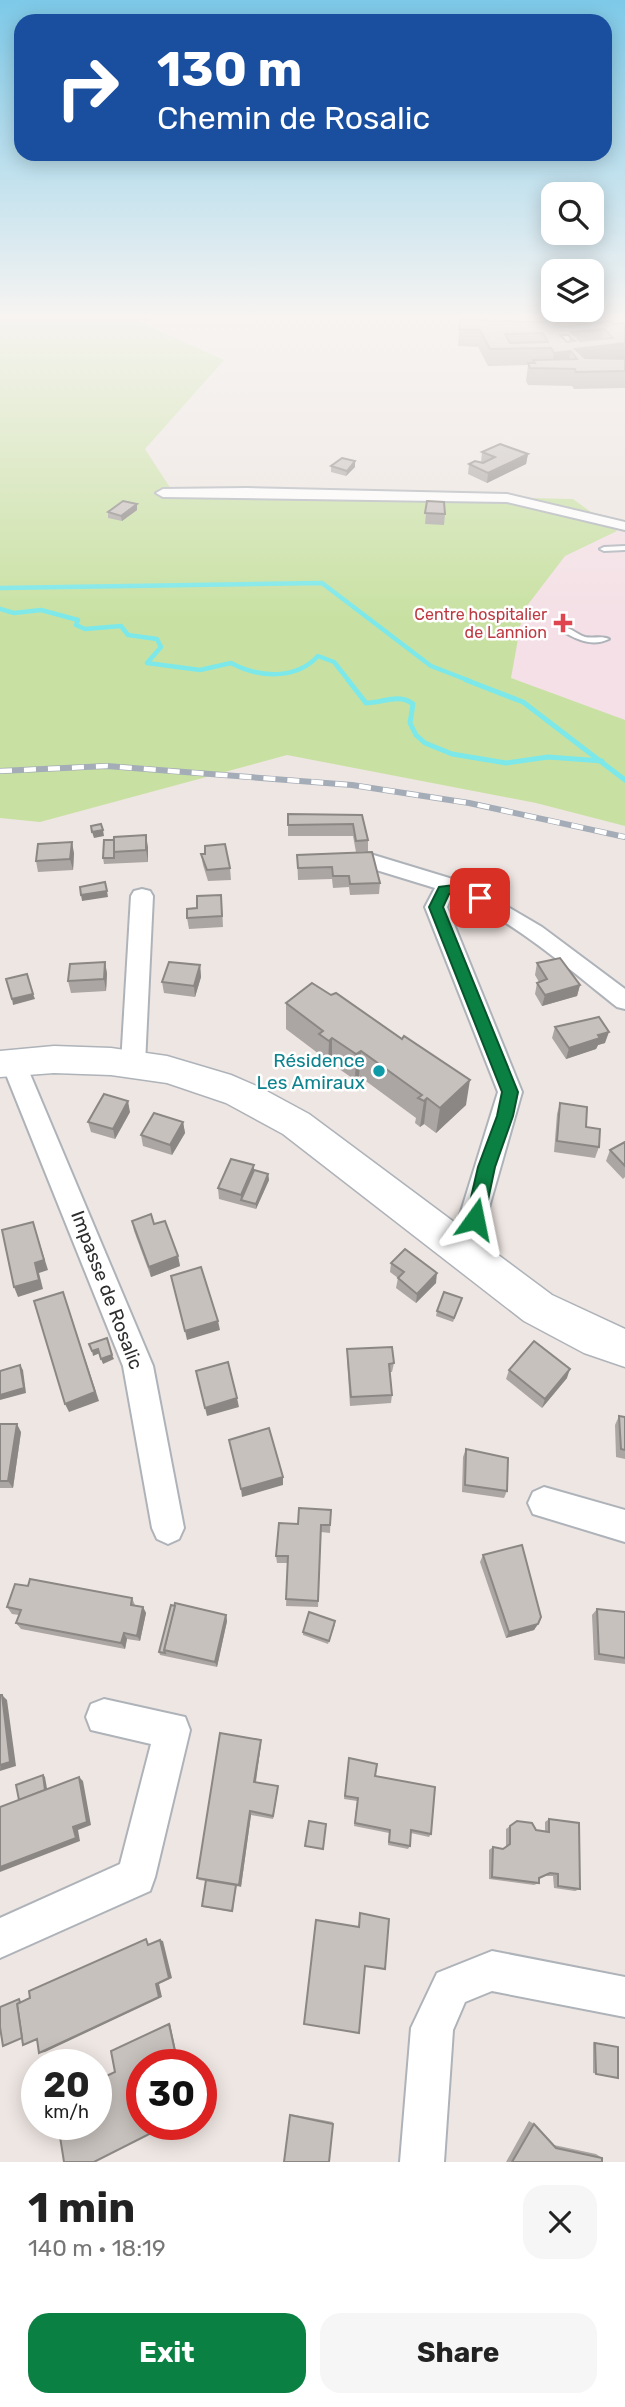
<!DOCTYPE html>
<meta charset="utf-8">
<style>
:root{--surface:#fff;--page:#f6f6f6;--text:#222;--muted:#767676;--accent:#0b8043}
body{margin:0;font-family:Rubik,sans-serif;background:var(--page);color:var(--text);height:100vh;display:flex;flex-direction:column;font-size:26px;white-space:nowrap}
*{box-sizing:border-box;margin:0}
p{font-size:23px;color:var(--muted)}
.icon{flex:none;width:38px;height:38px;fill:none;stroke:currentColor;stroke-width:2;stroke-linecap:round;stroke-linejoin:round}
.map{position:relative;height:2162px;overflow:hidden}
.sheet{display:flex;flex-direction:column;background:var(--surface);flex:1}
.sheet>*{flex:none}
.guide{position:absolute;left:14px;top:14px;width:598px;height:147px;border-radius:21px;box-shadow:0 4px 18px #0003;background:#1a4fa0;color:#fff;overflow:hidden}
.fabs{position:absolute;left:541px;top:182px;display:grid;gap:14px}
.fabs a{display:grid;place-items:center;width:63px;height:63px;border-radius:14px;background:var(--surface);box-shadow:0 4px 18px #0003;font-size:35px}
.speed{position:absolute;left:21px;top:2049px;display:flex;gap:14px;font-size:35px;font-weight:700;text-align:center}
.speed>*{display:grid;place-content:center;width:91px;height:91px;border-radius:50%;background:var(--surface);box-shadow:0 4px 18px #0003;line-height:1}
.speed small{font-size:18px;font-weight:400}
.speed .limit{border:10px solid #d22;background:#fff;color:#111}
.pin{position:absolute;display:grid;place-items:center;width:60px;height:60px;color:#fff;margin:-30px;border-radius:14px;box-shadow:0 4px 10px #0006}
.me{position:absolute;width:77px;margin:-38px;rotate:12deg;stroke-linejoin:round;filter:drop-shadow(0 0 5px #0008)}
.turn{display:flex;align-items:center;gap:24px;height:147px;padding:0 28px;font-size:32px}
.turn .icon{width:91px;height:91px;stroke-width:2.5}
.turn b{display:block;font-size:49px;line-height:60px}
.round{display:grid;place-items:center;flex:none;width:74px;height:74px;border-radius:21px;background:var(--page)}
.headline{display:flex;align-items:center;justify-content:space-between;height:119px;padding:0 28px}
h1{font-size:42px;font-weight:700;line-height:52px}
.primary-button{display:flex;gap:14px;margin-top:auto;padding:14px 28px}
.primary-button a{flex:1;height:80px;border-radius:21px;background:var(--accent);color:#fff;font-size:28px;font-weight:700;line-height:80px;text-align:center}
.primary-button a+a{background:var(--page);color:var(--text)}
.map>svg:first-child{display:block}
</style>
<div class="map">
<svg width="625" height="2162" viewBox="0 0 625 2162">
<rect width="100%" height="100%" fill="#eee6e2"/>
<path fill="#f4e0e6" d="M621 527 625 528V737L520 683 473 646 571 543 596 532Z"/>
<path fill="#c8e1a2" d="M0 318H159L139 322 224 360 145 449 171 489 573 499 617 531 565 556 523 611 511 678 625 720V826L536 803 287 755 40 822 0 818Z"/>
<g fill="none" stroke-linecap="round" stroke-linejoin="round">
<g stroke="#7ce8e9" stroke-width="4.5">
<path d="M0 588 322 583 431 666 470 681"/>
<path d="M0 609 14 613 41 610 78 620 76 625 85 629 121 626 128 635 157 639 161 647 147 663 200 670 231 663C259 678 296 680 318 656L334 662 349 681"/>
</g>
<g stroke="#7ce8e9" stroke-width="5">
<path d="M348 680 366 703C382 703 399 693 413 704L410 723 416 735 425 743 452 754 506 763 548 757 602 761"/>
<path d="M466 680 523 702 625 780"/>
</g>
<defs>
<g id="service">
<path d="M625 546V550L604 551 600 549 604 547Z"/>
<path d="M562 627C572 628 576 634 585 637 593 639 601 635 609 639 592 647 578 640 562 631Z"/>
</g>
<g id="minor">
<path d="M247 488 507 494 625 522V530L507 502 163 497 156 493 163 489Z"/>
<path d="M367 853 469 884 542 927 625 989V1009L617 1007C580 978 495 905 451 897L447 907 522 1092 486 1218 468 1255 458 1259 448 1255 444 1247 459 1218 498 1092 425 907 435 888 360 865 357 860 360 855Z"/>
<path d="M142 889 150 891 153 896 145 1064 142 1071 133 1073 124 1071 121 1064 131 896 134 891Z"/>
<path d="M13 1053 22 1055 25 1062 153 1366 184 1528 179 1539 168 1544 157 1539 152 1528 123 1366 1 1062 4 1055Z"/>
<path d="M544 1487 625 1510V1542L533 1514 528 1503 533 1492Z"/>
<path d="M104 1699 185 1717 190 1730 155 1877 150 1891 0 1958V1918L120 1864 151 1744 91 1730 86 1717 91 1704Z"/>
<path d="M492 1951 625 1977V2017L492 1991 465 2002 453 2030 444 2162H400L411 2028 437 1973Z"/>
</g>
<path id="secondary" d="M54 1046 111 1048 167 1056 231 1075 261 1088 309 1114 552 1295 625 1329V1367L584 1353 524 1321 283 1134 226 1103 167 1083 111 1075 54 1073 0 1077V1051Z"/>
</defs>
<use href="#service" stroke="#aeb3b9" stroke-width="4"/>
<use href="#minor" stroke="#aeb3b9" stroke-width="4"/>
<use href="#secondary" stroke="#aeb3b9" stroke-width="3"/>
<use href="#service" fill="#fff" fill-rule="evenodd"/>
<use href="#minor" fill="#fff" fill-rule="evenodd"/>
<use href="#secondary" fill="#fff" fill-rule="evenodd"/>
<defs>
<path id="rail" d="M0 771 107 766 352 785 469 803 625 837"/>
</defs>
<use href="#rail" stroke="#a4acb7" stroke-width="6"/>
<use href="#rail" stroke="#fff" stroke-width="4.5" stroke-dasharray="12" stroke-linecap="butt"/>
</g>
<g fill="#aba6a3" fill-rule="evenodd">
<path d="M625 323V388L574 389 572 386 528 385 526 381 528 365 488 366 478 347 458 346 459 329 561 327ZM560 335H568L570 336 569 342H567Z"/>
<path d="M482 452 528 454 526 464 487 483 468 474 469 464 481 463Z"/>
<path d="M355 461V467L346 476 331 472V466Z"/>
<path d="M427 501 445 514 444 525 425 524Z"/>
<path d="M137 504V510L122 521 108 518V512Z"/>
<path d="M288 814 362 815 368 840V851L356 852 353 836H288Z"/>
<path d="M104 840 148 847V862L104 864 103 858Z"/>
<path d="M74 853 73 870 38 872 36 861Z"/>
<path d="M201 854 230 868 231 880 208 881 203 865Z"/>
<path d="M297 855 380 883 379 894 350 895 349 887 333 888 332 879 298 880Z"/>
<path d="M478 906 477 911 470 915V921L464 924 450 912 451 907Z"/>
<path d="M222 907 223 927 189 929 187 918 197 908Z"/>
<path d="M105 962 107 974 106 991 71 993 68 981Z"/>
<path d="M537 963 580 985 577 996 542 1006 535 994 537 983 539 982 535 975Z"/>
<path d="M200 965 201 977 195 997 164 993 162 982Z"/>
<path d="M286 1003 466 1105 436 1133 424 1124 420 1127 415 1123 416 1118 359 1076 355 1080 332 1064 328 1067 319 1060V1054L286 1029Z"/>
<path d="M555 1027 605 1043 598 1045 596 1049 566 1059 552 1038Z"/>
<path d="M560 1103 586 1127 599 1147 595 1158 554 1152 557 1114Z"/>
<path d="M130 1112 115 1139 91 1132 88 1122Z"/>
<path d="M183 1122 185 1133 172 1155 143 1146 141 1135Z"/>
<path d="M625 1142V1177L623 1179 606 1161 610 1150Z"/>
<path d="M254 1165V1170L268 1174 269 1180 256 1209 219 1199 218 1188Z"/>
<path d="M132 1221 154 1224 178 1256 180 1266 151 1277 134 1231Z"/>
<path d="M391 1263 436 1283 416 1303 396 1288 398 1278 390 1272Z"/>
<path d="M462 1298 453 1322 436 1316 437 1311Z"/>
<path d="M347 1349 394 1363 392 1372H390L392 1395 391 1403 350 1406 347 1358Z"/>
<path d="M509 1370 567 1378 542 1408 506 1379Z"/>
<path d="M619 1416 625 1417V1459L616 1457 615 1425Z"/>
<path d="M0 1424 21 1432 13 1488H0Z"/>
<path d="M466 1449 507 1491 504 1498 462 1492 463 1457Z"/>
<path d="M331 1510 330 1533 321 1532 318 1607 286 1606 288 1563H277L276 1556Z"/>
<path d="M483 1555 538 1624 534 1630 506 1638 480 1562Z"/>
<path d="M28 1586 132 1598 135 1605 143 1607 146 1613 140 1641 127 1639 125 1649 21 1629 16 1623 19 1615 12 1614 7 1607Z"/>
<path d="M597 1609 625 1612V1664L594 1660 592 1615Z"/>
<path d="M226 1615 227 1621 217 1667 160 1655 159 1652Z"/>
<path d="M335 1625 328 1644 303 1635V1632Z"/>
<path d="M261 1740V1744L256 1782 278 1786V1790L273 1819 251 1815 241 1887 236 1886 233 1912 203 1907 202 1906 206 1881 199 1880 197 1878Z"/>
<path d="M349 1758 375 1776 431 1834 429 1837 411 1833 410 1846 408 1849 388 1845 389 1833 354 1826 357 1801 344 1799Z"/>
<path d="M549 1819 580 1889 575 1891 554 1888 553 1876H545L539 1879V1883L534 1885 489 1879V1850L493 1847 503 1849 506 1847V1829L517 1821 536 1830 545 1831V1822Z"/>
<path d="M593 2042 618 2047V2078L593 2073Z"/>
<path d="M290 2114 333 2122 329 2162H284Z"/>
<path d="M529 2121 534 2124 554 2145 596 2154 602 2158V2162H506Z"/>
</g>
<g fill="#8b8784">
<path d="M604 329 601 346 568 349 571 332Z"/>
<path d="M625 343V359H577L575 349Z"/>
<path d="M571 351 568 368H552L554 353Z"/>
<path d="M528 454 526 464 487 483 488 473Z"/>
<path d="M355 461V467L346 476 347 471Z"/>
<path d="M137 504V510L122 521 121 516Z"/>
<path d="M103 830 104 836 94 838 92 832Z"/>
<path d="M146 835 148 847V862L146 850Z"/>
<path d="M72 842 74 853 73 870 70 859Z"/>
<path d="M107 891 108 897 82 901 81 895Z"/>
<path d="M478 906 477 911 470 915V921L464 924 467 911Z"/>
<path d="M105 962 107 974 106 991 104 979Z"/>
<path d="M200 965 201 977 195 997 194 986Z"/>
<path d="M580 985 577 996 542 1006 545 995Z"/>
<path d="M33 994 35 999 13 1005 12 999Z"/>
<path d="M609 1032 605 1043 598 1045 596 1049 566 1059 569 1048 598 1035Z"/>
<path d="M332 1038V1064L328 1067 329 1041Z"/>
<path d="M361 1051 359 1076 355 1080 356 1054Z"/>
<path d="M470 1080 466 1105 436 1133 440 1108Z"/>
<path d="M427 1098 424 1124 420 1127 424 1101Z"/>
<path d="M128 1101 130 1112 115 1139 113 1129Z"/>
<path d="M183 1122 185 1133 172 1155 170 1145Z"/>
<path d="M254 1165V1176L241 1200V1195Z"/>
<path d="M268 1174 269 1180 256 1209V1204Z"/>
<path d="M33 1222 48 1270 39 1273 43 1289 18 1297 14 1287 35 1263Z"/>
<path d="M178 1256 180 1266 151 1277 149 1267Z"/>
<path d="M437 1273 436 1283 416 1303 417 1294Z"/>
<path d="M63 1292 99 1401 69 1412 65 1404Z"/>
<path d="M218 1321 220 1330 187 1340 185 1331Z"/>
<path d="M98 1349 100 1353 93 1356 92 1351Z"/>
<path d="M112 1355 114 1359 103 1364 101 1359Z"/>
<path d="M20 1365 23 1370 26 1393 0 1400V1395Z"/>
<path d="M570 1369 567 1378 542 1408 545 1399Z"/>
<path d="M237 1398 239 1407 207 1416 205 1408Z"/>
<path d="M17 1424 21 1432 13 1488 8 1481Z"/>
<path d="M283 1477V1485L242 1497 241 1489Z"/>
<path d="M143 1607 146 1613 140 1641 137 1636Z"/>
<path d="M226 1615 227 1621 217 1667 215 1662Z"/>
<path d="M538 1624 534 1630 506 1638 509 1632Z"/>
<path d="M124 1633 127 1639 125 1649 121 1643Z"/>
<path d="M2 1695 7 1700 16 1766 0 1771Z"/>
<path d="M261 1740V1744L255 1786 254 1782Z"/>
<path d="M43 1775 45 1777 48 1794 22 1805Z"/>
<path d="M79 1777 83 1781 91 1825 78 1830 80 1841 0 1872V1867L73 1827Z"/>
<path d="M250 1811 251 1815 241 1887 239 1885Z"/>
<path d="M160 1940 163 1941 172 1978 159 1984 162 1997 45 2052 39 2053 156 1984Z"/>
<path d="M170 2023 179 2065H178L169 2024Z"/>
</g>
<g fill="#c7c1bd" stroke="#8b8784" stroke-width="2" fill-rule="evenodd">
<path d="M553 319 561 327 611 321 614 324 625 323V343L575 349 585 358 625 359V371L576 372 575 369 530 368 528 363H535L533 360 577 359 571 351 554 353 551 348 490 349 480 330 459 329 461 320 544 322ZM604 329 613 338 580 341 571 332ZM543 333 548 342 510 343 505 334ZM560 335H568L575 341 567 342Z"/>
<path d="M500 444 528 454 488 473 469 464 475 461 483 463 495 457 482 452Z"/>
<path d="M342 458 355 461 347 471 331 466Z"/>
<path d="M123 501 137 504 121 516 108 512Z"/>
<path d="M427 501 444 502 445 514 425 513Z"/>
<path d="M288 814 362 815 368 840 356 841 353 824 288 825Z"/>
<path d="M101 824 103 830 92 832 91 826Z"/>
<path d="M146 835V850L113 852 114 837Z"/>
<path d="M104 840H114V858H103Z"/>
<path d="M72 842 70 859 36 861 38 844Z"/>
<path d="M225 844 230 868 207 870 201 854H205V846Z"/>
<path d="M372 852 380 883 350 884 349 876H333L332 867 298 868 297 855Z"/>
<path d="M105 882 107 891 81 895 80 887Z"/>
<path d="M221 895 222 916 187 918V909L197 908V896Z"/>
<path d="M469 898 478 906 467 911 471 915 464 918 451 907Z"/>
<path d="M560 958 580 985 545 995 537 983 547 979 537 963Z"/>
<path d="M105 962 104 979 68 981 70 964Z"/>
<path d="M169 962 200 965 194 986 162 982Z"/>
<path d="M27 974 33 994 12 999 6 979Z"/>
<path d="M312 983 331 995 336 993 402 1039 404 1036 470 1080 440 1108 427 1098 424 1101 418 1098 422 1095 361 1051 356 1054 332 1038 329 1041 319 1034 323 1031 286 1003Z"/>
<path d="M599 1017 609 1032 598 1035 600 1038 569 1048 555 1027Z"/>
<path d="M104 1094 128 1101 113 1129 88 1122Z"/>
<path d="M560 1103 587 1107 586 1127 600 1129 599 1147 557 1141Z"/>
<path d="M154 1113 183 1122 170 1145 141 1135Z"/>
<path d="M625 1142V1166L610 1150Z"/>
<path d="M231 1159 254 1165 241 1195 218 1188Z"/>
<path d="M254 1170 268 1174 256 1204 241 1200Z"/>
<path d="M151 1214 154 1224 165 1221 178 1256 149 1267 132 1221Z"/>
<path d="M33 1222 44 1260 35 1263 39 1280 14 1287 2 1230Z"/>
<path d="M405 1249 437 1273 417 1294 398 1278 404 1272 391 1263Z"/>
<path d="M201 1267 218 1321 185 1331 171 1276Z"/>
<path d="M63 1292 95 1392 65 1404 34 1301Z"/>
<path d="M444 1292 462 1298 454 1318 437 1311Z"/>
<path d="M107 1338 112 1355 101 1359 98 1349 92 1351 89 1344Z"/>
<path d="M534 1341 570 1369 545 1399 509 1370Z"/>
<path d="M392 1347 394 1363 389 1364 392 1395 351 1397 347 1349Z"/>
<path d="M228 1362 237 1398 205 1408 196 1371Z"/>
<path d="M20 1365 24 1388 0 1395V1371Z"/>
<path d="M619 1416 625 1417V1450L621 1449Z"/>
<path d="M0 1424H17L8 1481H0Z"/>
<path d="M269 1428 283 1477 241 1489 229 1440Z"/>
<path d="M466 1449 508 1458 507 1491 465 1485Z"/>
<path d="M299 1508 331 1510 330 1525H321L318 1601 286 1599 288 1556H276L279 1523 298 1524Z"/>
<path d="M522 1545 541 1617 538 1624 509 1632 483 1555Z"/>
<path d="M30 1579 132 1598 131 1605 143 1607 137 1636 124 1633 121 1643 16 1623 21 1610 7 1607 15 1584 28 1586Z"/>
<path d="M175 1603 226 1615 215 1662 164 1650Z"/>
<path d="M171 1605 175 1606 164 1650 165 1653 159 1652Z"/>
<path d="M597 1609 625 1612V1658L599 1654Z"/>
<path d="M309 1612 335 1621 329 1641 303 1632Z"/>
<path d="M0 1695H2L10 1762 0 1765Z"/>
<path d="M220 1733 261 1740 254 1782 278 1786 273 1816 250 1811 239 1885 197 1878Z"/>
<path d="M349 1758 377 1764 375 1776 435 1787 431 1834 411 1830 410 1846 389 1842 390 1830 355 1823 358 1798 345 1796Z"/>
<path d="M43 1775 45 1790 19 1800 16 1785Z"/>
<path d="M79 1777 87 1822 73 1827 76 1838 0 1867V1807Z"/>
<path d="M549 1819 579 1823 580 1889 558 1886V1874L550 1873 539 1878V1883L492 1877 493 1847 503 1849 510 1844V1826L517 1821 532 1823 536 1830 549 1832Z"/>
<path d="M309 1821 326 1824 323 1849 305 1846Z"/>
<path d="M206 1880 236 1885 232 1911 202 1906Z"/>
<path d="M360 1913 389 1919 385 1969 365 1966 359 2033 304 2024 316 1920 359 1927Z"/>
<path d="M146 1939 148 1945 160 1940 169 1978 156 1984 159 1997 39 2053 37 2039 23 2045 17 2004 30 1998 29 1991Z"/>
<path d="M19 1999 20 2002 17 2004 22 2038 3 2046 0 2027V2007Z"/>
<path d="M169 2024 178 2065H142V2124H169L94 2162H64L58 2124H96V2081L115 2072 111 2051Z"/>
<path d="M595 2043 618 2047V2078L596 2074Z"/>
<path d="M290 2115 333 2124 329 2162H284Z"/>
<path d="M534 2124 556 2148 602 2158V2162H512Z"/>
</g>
<linearGradient id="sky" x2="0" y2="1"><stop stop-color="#7dc9e8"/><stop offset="0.51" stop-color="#f7f4f2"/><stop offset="1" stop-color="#f7f4f2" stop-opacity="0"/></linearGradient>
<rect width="625" height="620" fill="url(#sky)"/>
<path fill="#0b8043" stroke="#07532c" stroke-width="2" d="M462 884 485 894V901C473 904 462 893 449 894L443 907 518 1092 513 1116 495 1167 484 1219 475 1227 466 1219 478 1167 497 1116 502 1092 429 907 439 887Z"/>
<path fill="#e0444e" stroke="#fff" stroke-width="2.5" d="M559.5 612.5h7v7h7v7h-7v7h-7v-7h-7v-7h7z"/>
<circle fill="#0f9aa8" stroke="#fff" stroke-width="2.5" cx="379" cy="1071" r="7"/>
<g text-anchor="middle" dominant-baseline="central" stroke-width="5" stroke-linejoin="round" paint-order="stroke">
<g font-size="16" fill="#be3a42" stroke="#fff" text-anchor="end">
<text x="547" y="614">Centre hospitalier<tspan x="547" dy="18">de Lannion</tspan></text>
</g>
<g font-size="19" fill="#0d838f" stroke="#fff" text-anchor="end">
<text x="365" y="1060">Résidence<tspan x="365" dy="22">Les Amiraux</tspan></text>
</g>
<g font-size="19" fill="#2e2e2e" stroke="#fff">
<text transform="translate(107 1290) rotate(69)">Impasse de Rosalic</text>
</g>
</g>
</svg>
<div class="fabs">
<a><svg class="icon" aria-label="search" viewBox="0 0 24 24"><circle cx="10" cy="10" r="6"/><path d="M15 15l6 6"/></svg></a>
<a><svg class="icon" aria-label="layers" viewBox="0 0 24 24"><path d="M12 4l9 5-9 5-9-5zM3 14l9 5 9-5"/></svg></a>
</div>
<div class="speed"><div>20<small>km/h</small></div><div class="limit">30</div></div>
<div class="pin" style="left:480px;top:898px;background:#d93025"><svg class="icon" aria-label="arrive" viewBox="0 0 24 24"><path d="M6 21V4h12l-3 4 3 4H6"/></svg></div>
<svg class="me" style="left:475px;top:1219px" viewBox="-20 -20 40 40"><path d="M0-17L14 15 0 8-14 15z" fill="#0b8043" stroke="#fff" stroke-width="4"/></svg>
<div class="guide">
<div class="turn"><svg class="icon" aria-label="right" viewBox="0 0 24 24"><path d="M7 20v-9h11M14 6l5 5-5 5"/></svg><div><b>130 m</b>Chemin de Rosalic</div></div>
</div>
</div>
<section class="sheet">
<div class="headline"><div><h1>1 min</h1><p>140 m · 18:19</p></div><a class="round"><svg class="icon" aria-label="close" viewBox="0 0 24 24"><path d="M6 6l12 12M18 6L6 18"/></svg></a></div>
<div class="primary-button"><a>Exit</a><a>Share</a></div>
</section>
